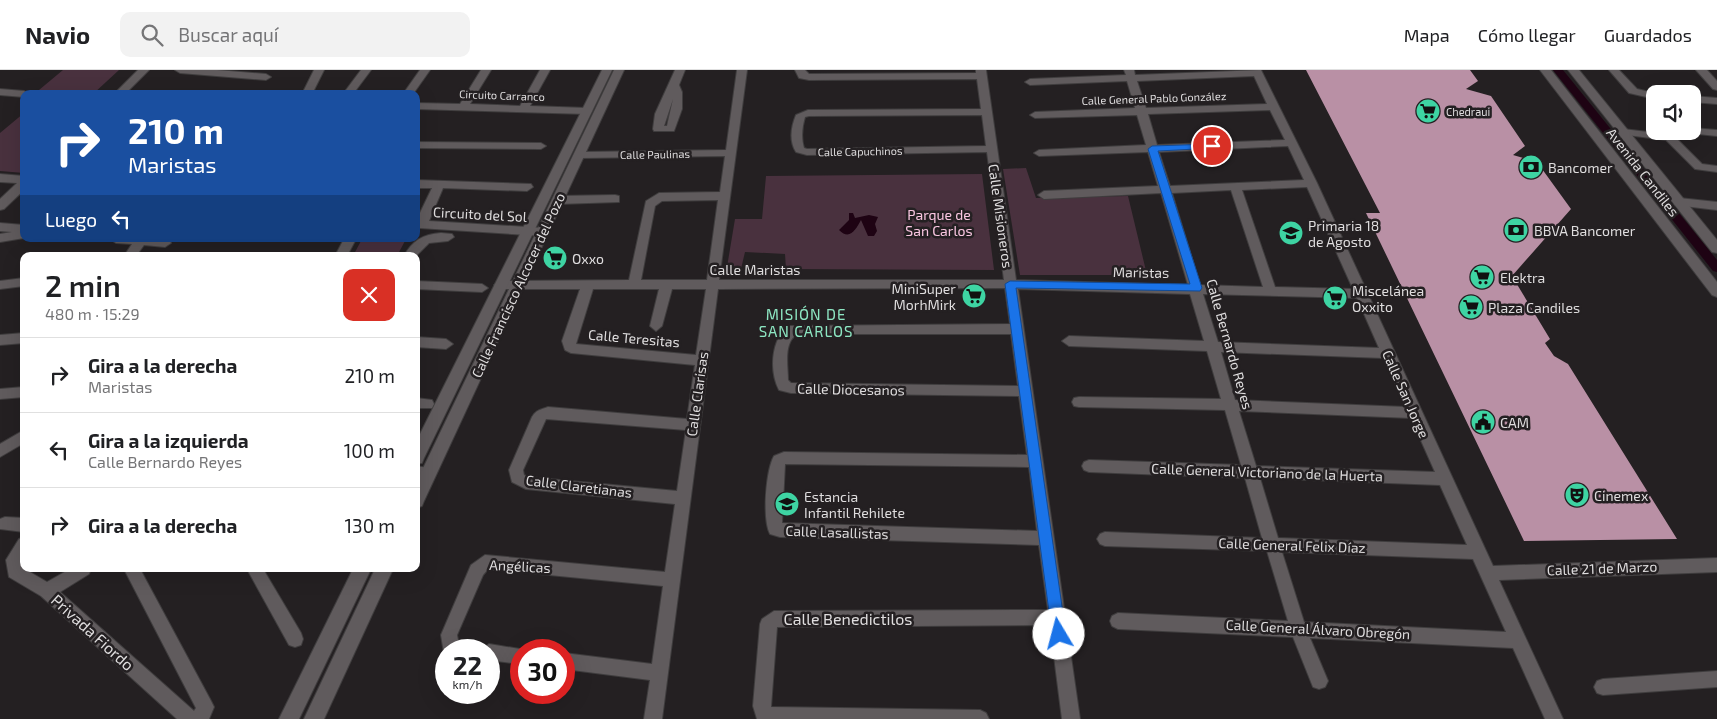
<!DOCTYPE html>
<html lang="es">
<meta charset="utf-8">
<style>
:root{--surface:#fff;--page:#f2f2f2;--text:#202124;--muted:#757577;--line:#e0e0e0}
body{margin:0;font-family:"Exo 2",sans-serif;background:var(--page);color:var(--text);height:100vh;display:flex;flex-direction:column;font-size:19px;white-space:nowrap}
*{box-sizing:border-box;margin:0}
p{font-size:16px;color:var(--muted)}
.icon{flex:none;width:28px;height:28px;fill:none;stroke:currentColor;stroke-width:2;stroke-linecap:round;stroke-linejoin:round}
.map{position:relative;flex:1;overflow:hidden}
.sheet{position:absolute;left:20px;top:182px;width:400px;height:320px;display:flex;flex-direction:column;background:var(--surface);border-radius:10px;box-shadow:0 5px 20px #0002}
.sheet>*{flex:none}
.top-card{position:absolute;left:20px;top:20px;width:400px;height:152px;border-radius:10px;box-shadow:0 5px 20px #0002;background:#1a4fa0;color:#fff;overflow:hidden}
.buttons{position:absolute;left:1646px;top:15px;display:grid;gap:10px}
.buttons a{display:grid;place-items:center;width:55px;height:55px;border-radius:10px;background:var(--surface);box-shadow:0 5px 20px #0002;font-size:25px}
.speed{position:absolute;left:435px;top:569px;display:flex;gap:10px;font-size:25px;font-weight:700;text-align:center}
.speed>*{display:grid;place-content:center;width:65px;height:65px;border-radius:50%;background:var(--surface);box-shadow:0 5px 20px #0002;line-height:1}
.speed small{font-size:12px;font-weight:400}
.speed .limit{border:8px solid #d22;background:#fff;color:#111}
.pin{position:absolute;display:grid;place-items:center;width:42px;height:42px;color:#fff;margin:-21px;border:2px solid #fff;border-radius:50%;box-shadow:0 1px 5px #0007}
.me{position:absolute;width:55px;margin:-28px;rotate:352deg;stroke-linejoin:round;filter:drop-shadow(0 0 4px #0008)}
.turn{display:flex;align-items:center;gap:18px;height:105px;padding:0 25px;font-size:22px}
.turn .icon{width:65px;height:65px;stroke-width:2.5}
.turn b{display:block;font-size:35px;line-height:42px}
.then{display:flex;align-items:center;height:48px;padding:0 25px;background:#0003;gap:10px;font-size:19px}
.round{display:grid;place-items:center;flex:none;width:52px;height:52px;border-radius:10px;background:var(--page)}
.head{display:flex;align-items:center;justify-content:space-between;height:85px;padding:0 25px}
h1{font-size:30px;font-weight:600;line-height:38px}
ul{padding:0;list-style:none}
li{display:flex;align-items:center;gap:15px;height:75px;padding:0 25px;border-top:1px solid var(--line)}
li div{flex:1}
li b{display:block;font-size:19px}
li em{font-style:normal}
header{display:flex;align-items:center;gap:30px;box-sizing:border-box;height:70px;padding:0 25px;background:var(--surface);border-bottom:1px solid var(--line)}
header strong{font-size:24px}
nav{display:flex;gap:28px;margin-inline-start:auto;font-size:18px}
.search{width:350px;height:45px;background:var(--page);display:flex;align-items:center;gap:12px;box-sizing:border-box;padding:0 18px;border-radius:10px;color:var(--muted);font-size:19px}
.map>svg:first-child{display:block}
</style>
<header>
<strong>Navio</strong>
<div class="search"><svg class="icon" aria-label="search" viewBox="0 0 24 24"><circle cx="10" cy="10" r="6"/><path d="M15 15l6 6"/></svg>Buscar aquí</div>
<nav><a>Mapa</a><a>Cómo llegar</a><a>Guardados</a></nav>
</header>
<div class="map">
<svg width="1717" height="649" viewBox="0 0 1717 649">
<rect width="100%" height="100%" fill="#242022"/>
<g fill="#49313e">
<path d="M63 0H119L93 24 39 20Z"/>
<path d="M24 43V103L0 101V63Z"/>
<path d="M1026 98 1036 128 1128 126 1147 205H1020L1003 99Z"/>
<path d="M982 104 994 200 786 199 785 184 745 182 740 203H726L735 149H762L766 106Z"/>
<path d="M362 169H406L397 186H353Z"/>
</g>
<path fill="#1e0313" d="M849 143H853L855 148 869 145 878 147 875 154 877 161 874 166H868L861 150C856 159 850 171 839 160L849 150Z"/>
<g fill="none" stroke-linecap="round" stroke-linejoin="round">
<path fill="#1e0313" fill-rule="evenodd" d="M1553 0H1563L1717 190V202L1713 201Z"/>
</g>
<path fill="#b990a5" d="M1306 0H1470L1478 11 1466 19 1491 26 1525 76 1513 85 1537 92 1571 139 1512 206 1550 269 1545 273 1554 286 1568 294 1677 469 1524 471 1366 143H1380Z"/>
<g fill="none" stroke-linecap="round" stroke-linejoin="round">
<defs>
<g id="minor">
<path d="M138 0H149L125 24H114Z"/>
<path d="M175 0H217L266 4 271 7 266 10 180 3Z"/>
<path d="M314 0H324L312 24H302Z"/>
<path d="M361 0H371L353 24H343Z"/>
<path d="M420 0H430L413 24H403Z"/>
<path d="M481 0H491L470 34 520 36 540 0H550L530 36 587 38 592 41 587 44 416 39V33L460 34Z"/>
<path d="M675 0H685L679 15 682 22V39L674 61H654L653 59 655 44ZM673 29 667 56H664Z"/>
<path d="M737 0H747L719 210H1004L987 82 807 85 796 82C789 71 791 57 796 45L808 40 981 39 977 9 809 10 799 8 795 0H805L809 4 976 3V0H986L1016 210 1188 215 1161 123 1044 129 1038 125 1044 121 1158 116 1148 82 1039 86 1034 83 1039 80 1146 75 1137 45 1035 48 1030 45 1035 42 1135 38 1127 11 1030 15 1025 12 1030 9 1126 5 1124 0H1134L1135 5 1261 0 1317 113 1493 496 1717 488V502L1499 510 1563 649H1545L1513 578 1310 568 1328 611 1325 617 1319 619 1313 617 1293 567 1118 559 1112 556 1110 551 1112 546 1118 543 1288 551 1267 481 1105 476 1100 474 1097 469 1100 464 1105 462 1262 468 1245 408 1089 402 1084 400 1082 396 1084 392 1089 390 1241 395 1225 340 1079 337 1074 336 1072 332 1074 328 1079 327 1221 329 1207 281 1069 276 1062 271 1069 266 1204 271 1190 224 1018 219 1080 649H1062L1050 555 777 557 771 637 980 640 986 643 989 649H757L753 636 760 554 762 549 774 541 1048 540 1039 475 780 467 770 464C762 449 766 400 774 386L784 382 1027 385 1019 326 791 323 779 320C769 301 771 268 789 256L1010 254 1005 218 718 219 662 649H644L650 610 564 599V583L652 594 663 516 488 499 483 505 457 565 458 570 480 574 482 579 489 574 526 580H521V594L489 590V580H446V583H444L441 565 471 495 485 485 665 502 675 434 526 419 512 412 509 400 532 347C536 340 540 340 548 337L687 349 695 295 571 283 565 280 562 271 580 219H500L494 215 500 211 629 210 646 131 659 123 720 122 725 86 580 88 575 85 580 82 726 80ZM1254 6 1267 34 1146 38 1137 11ZM1270 40 1285 70 1157 75 1148 44ZM982 45 986 76 807 79 804 78C801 68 802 57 805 47L809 46ZM1288 76 1304 110 1170 116 1159 82ZM1307 117 1353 219 1275 217 1242 120ZM1231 120 1263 217 1200 215 1172 123ZM718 130 707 210H641L655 136 662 131ZM593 219H659L650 256 656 261 662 256 672 219H706L696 285 576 274ZM1203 224 1357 228 1379 278 1218 272ZM797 264H1011L1018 316 791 313 788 310C788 296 783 273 797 264ZM1221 282 1384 288 1406 337 1235 330ZM1239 341 1411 348 1435 402 1256 396ZM546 349 686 360 677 421 528 407 524 405 523 400ZM785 394 1029 397 1037 461 782 453ZM1260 408 1440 415 1467 475 1278 468ZM1282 482 1473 489 1506 562 1304 552Z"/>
<path d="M1609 0H1619L1637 19 1658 24H1655V29L1629 23Z"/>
<path d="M1696 0H1707L1717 11V20L1713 19Z"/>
<path d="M0 19 24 21 29 24H24V27L0 25Z"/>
<path d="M1692 26 1717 28V34L1692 32Z"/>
<path d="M1692 58 1717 60V66L1688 63 1687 61H1692Z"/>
<path d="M1623 59 1673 65 1702 94 1717 96V102L1695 99 1666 70 1619 64 1618 62Z"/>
<path d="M416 72 541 73 546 76 541 79 416 78Z"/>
<path d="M0 104 24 106V120L4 139 0 140V129L17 113 0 112Z"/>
<path d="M416 110 531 114 533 117 527 121 443 118 429 151 543 158 549 162 543 166 419 158 418 147 432 118H416Z"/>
<path d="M615 125 619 126V132L558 134 552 130 558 126Z"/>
<path d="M1679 128 1717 132V140L1675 135 1673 132Z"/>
<path d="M0 153 24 155V168L0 172V164L12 162 0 161Z"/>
<path d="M441 163 452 164 454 167 448 171 429 173 416 186H404C412 171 423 164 441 163Z"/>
<path d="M110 169H163L169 170 171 173 165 177 144 175 136 186H124L132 174 116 173Z"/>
<path d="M344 169H356L347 186H335Z"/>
<path d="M24 208V216L0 219V211Z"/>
<path d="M416 211 482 214 488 218 482 222 416 219Z"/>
<path d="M24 263V273L0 275V265Z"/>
<path d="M416 267 446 269 453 274 446 279 416 277Z"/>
<path d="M24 317V327L0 329V319Z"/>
<path d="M416 328 432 330 434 334 432 338H416Z"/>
<path d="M24 360V373L0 387V374Z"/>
<path d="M416 396 434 399 436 403 434 407 416 408Z"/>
<path d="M5 447 24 448V462L0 459V449Z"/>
<path d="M24 467 23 498 47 512 70 499H91L89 504 60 522 194 641 196 638 124 499H140L211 631 214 637 209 649H177L41 526 9 507 6 490 19 469Z"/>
<path d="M247 499H263L301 563 303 569 301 575 295 577 289 575Z"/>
<path d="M1717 601V617L1603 625 1597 623 1594 617 1597 611 1603 609Z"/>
</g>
<g id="tertiary">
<path d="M602 0H612L424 388 422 393 416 394V372Z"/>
<path d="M614 0H624L424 431 422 436 416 438V413Z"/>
<path d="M353 499H371L299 649H279Z"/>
<path d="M375 499H393L324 649H304Z"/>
</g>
<g id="secondary">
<path d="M1540 0H1551L1717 212V227L1712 225Z"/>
<path d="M1568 0H1579L1717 170V183L1712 182Z"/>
</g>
</defs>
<use href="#minor" stroke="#3f3d3e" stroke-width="2"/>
<use href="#tertiary" stroke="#3f3d3e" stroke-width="2"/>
<use href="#secondary" stroke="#3f3d3e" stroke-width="2"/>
<use href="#minor" fill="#605b5d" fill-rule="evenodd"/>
<use href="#tertiary" fill="#605b5d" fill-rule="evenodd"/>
<use href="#secondary" fill="#605b5d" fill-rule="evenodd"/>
</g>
<path fill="#1a73e8" stroke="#114b97" d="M1212 74 1216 76 1215 78 1158 81 1202 218 1200 221 1016 218 1066 564 1064 569 1059 571 1054 569 1052 564 1005 214 1010 211 1190 214 1148 79 1152 76Z"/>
<defs>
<symbol id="supermarket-disc" viewBox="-11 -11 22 22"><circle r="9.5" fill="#3ed4a3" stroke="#242022"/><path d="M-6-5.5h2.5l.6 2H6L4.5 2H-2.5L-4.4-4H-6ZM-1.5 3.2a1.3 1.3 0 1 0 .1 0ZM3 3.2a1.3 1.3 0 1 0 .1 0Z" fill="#111"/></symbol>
<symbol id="bank-disc" viewBox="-11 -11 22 22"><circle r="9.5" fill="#3ed4a3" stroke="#242022"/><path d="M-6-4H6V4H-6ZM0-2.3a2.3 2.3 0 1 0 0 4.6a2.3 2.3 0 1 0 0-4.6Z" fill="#111"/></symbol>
<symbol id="school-disc" viewBox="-11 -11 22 22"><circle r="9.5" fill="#3ed4a3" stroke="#242022"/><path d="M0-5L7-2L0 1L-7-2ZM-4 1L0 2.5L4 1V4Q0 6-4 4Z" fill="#111"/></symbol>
<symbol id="civic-disc" viewBox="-11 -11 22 22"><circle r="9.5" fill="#3ed4a3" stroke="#242022"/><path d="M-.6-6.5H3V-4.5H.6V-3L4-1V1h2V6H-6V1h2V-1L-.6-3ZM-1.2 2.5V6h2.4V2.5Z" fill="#111"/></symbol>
<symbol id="theatre-disc" viewBox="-11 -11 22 22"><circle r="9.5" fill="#3ed4a3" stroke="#242022"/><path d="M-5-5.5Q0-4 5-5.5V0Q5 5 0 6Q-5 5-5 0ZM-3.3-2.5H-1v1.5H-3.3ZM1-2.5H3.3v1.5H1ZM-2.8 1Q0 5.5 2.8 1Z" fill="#111"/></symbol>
</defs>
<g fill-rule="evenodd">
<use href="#supermarket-disc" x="1414" y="27" width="28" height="28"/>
<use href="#bank-disc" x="1517" y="83" width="28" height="28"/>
<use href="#bank-disc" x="1502" y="146" width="28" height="28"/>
<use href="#school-disc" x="1277" y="149" width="28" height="28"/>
<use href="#supermarket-disc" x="541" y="174" width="28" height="28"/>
<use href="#supermarket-disc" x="1468" y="193" width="28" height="28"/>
<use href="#supermarket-disc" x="960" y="212" width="28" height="28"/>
<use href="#supermarket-disc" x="1321" y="214" width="28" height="28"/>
<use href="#supermarket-disc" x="1457" y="223" width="28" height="28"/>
<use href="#civic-disc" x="1469" y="338" width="28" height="28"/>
<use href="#theatre-disc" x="1563" y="411" width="28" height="28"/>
<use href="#school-disc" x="773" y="420" width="28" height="28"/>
</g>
<g text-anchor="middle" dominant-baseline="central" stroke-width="5" stroke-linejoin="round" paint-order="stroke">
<g font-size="11" fill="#dfddde" stroke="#242022">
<text transform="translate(502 25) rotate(2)">Circuito Carranco</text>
<text transform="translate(1154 28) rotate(-2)">Calle General Pablo González</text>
<text transform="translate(860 81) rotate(-1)">Calle Capuchinos</text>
<text transform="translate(655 84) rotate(-1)">Calle Paulinas</text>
</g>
<g font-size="11" fill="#dfddde" stroke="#242022" text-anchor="start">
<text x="1446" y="41">Chedraui</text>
</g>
<g font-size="14" fill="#dfddde" stroke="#242022" text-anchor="start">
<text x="1548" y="97">Bancomer</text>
<text x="1308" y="155">Primaria 18<tspan x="1308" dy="16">de Agosto</tspan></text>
<text x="1534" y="160">BBVA Bancomer</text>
<text x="572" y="188">Oxxo</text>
<text x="1500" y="207">Elektra</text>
<text x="956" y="218" text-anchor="end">MiniSuper<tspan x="956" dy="16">MorhMirk</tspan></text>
<text x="1352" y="220">Miscelánea<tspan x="1352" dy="16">Oxxito</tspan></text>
<text x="1488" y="237">Plaza Candiles</text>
<text x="1500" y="352">CAM</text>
<text x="1594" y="425">Cinemex</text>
<text x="804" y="426">Estancia<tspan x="804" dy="16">Infantil Rehilete</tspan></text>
</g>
<g font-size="14" fill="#dfddde" stroke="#242022">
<text transform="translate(1643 102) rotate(52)">Avenida Candiles</text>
<text transform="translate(480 144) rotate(3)">Circuito del Sol</text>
<text transform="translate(1001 146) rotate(82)">Calle Misioneros</text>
<text x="755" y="199">Calle Maristas</text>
<text transform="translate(1141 202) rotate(1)">Maristas</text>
<text transform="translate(518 215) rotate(-65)">Calle Francisco Alcocer del Pozo</text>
<text transform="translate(634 268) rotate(5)">Calle Teresitas</text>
<text transform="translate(1230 274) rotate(74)">Calle Bernardo Reyes</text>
<text transform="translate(851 319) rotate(1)">Calle Diocesanos</text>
<text transform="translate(697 324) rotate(-82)">Calle Clarisas</text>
<text transform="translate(1406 324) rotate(66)">Calle San Jorge</text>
<text transform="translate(1267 402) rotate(2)">Calle General Victoriano de la Huerta</text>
<text transform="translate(579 416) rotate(7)">Calle Claretianas</text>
<text transform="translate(837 462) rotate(2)">Calle Lasallistas</text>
<text transform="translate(1292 475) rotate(2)">Calle General Felix Díaz</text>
<text transform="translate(520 496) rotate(3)">Angélicas</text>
<text transform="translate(1602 498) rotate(-2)">Calle 21 de Marzo</text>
<text transform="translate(1318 559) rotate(3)">Calle General Álvaro Obregón</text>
</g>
<g font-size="14" fill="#fac6e1" stroke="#242022">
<text x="939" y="144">Parque de<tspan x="939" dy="16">San Carlos</tspan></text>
</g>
<g font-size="15" letter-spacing="1" fill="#8de6c2" stroke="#242022">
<text x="806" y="244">MISIÓN DE<tspan x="806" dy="17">SAN CARLOS</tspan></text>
</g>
<g font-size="16" fill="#dfddde" stroke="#242022">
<text x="848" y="548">Calle Benedictilos</text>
<text transform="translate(93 562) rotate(42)">Privada Fiordo</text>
</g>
</g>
</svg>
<div class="buttons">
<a><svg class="icon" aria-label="sound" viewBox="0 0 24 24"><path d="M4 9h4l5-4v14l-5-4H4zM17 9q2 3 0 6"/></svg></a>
</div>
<div class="speed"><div>22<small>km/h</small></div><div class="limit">30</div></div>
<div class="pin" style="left:1212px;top:76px;background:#d93025"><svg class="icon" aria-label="arrive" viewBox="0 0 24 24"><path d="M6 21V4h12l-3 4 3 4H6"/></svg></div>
<svg class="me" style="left:1059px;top:564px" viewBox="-20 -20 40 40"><circle r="19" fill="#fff"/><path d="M0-13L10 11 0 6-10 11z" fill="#1a73e8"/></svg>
<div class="top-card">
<div class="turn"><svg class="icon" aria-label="right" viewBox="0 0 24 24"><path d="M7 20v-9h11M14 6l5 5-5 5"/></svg><div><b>210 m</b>Maristas</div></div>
<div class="then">Luego<svg class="icon" aria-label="left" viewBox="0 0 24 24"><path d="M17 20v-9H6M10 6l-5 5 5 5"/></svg></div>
</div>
<section class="sheet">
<div class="head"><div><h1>2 min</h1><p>480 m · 15:29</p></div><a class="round" style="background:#d93025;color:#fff"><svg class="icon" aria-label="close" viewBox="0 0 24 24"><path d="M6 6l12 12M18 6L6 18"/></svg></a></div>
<ul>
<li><svg class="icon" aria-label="right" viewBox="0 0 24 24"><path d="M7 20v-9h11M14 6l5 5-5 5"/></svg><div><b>Gira a la derecha</b><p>Maristas</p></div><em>210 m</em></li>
<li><svg class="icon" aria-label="left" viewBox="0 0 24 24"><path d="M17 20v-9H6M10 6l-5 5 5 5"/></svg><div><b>Gira a la izquierda</b><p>Calle Bernardo Reyes</p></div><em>100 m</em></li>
<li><svg class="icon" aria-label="right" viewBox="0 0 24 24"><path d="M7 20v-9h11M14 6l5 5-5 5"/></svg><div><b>Gira a la derecha</b></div><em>130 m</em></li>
</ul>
</section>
</div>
